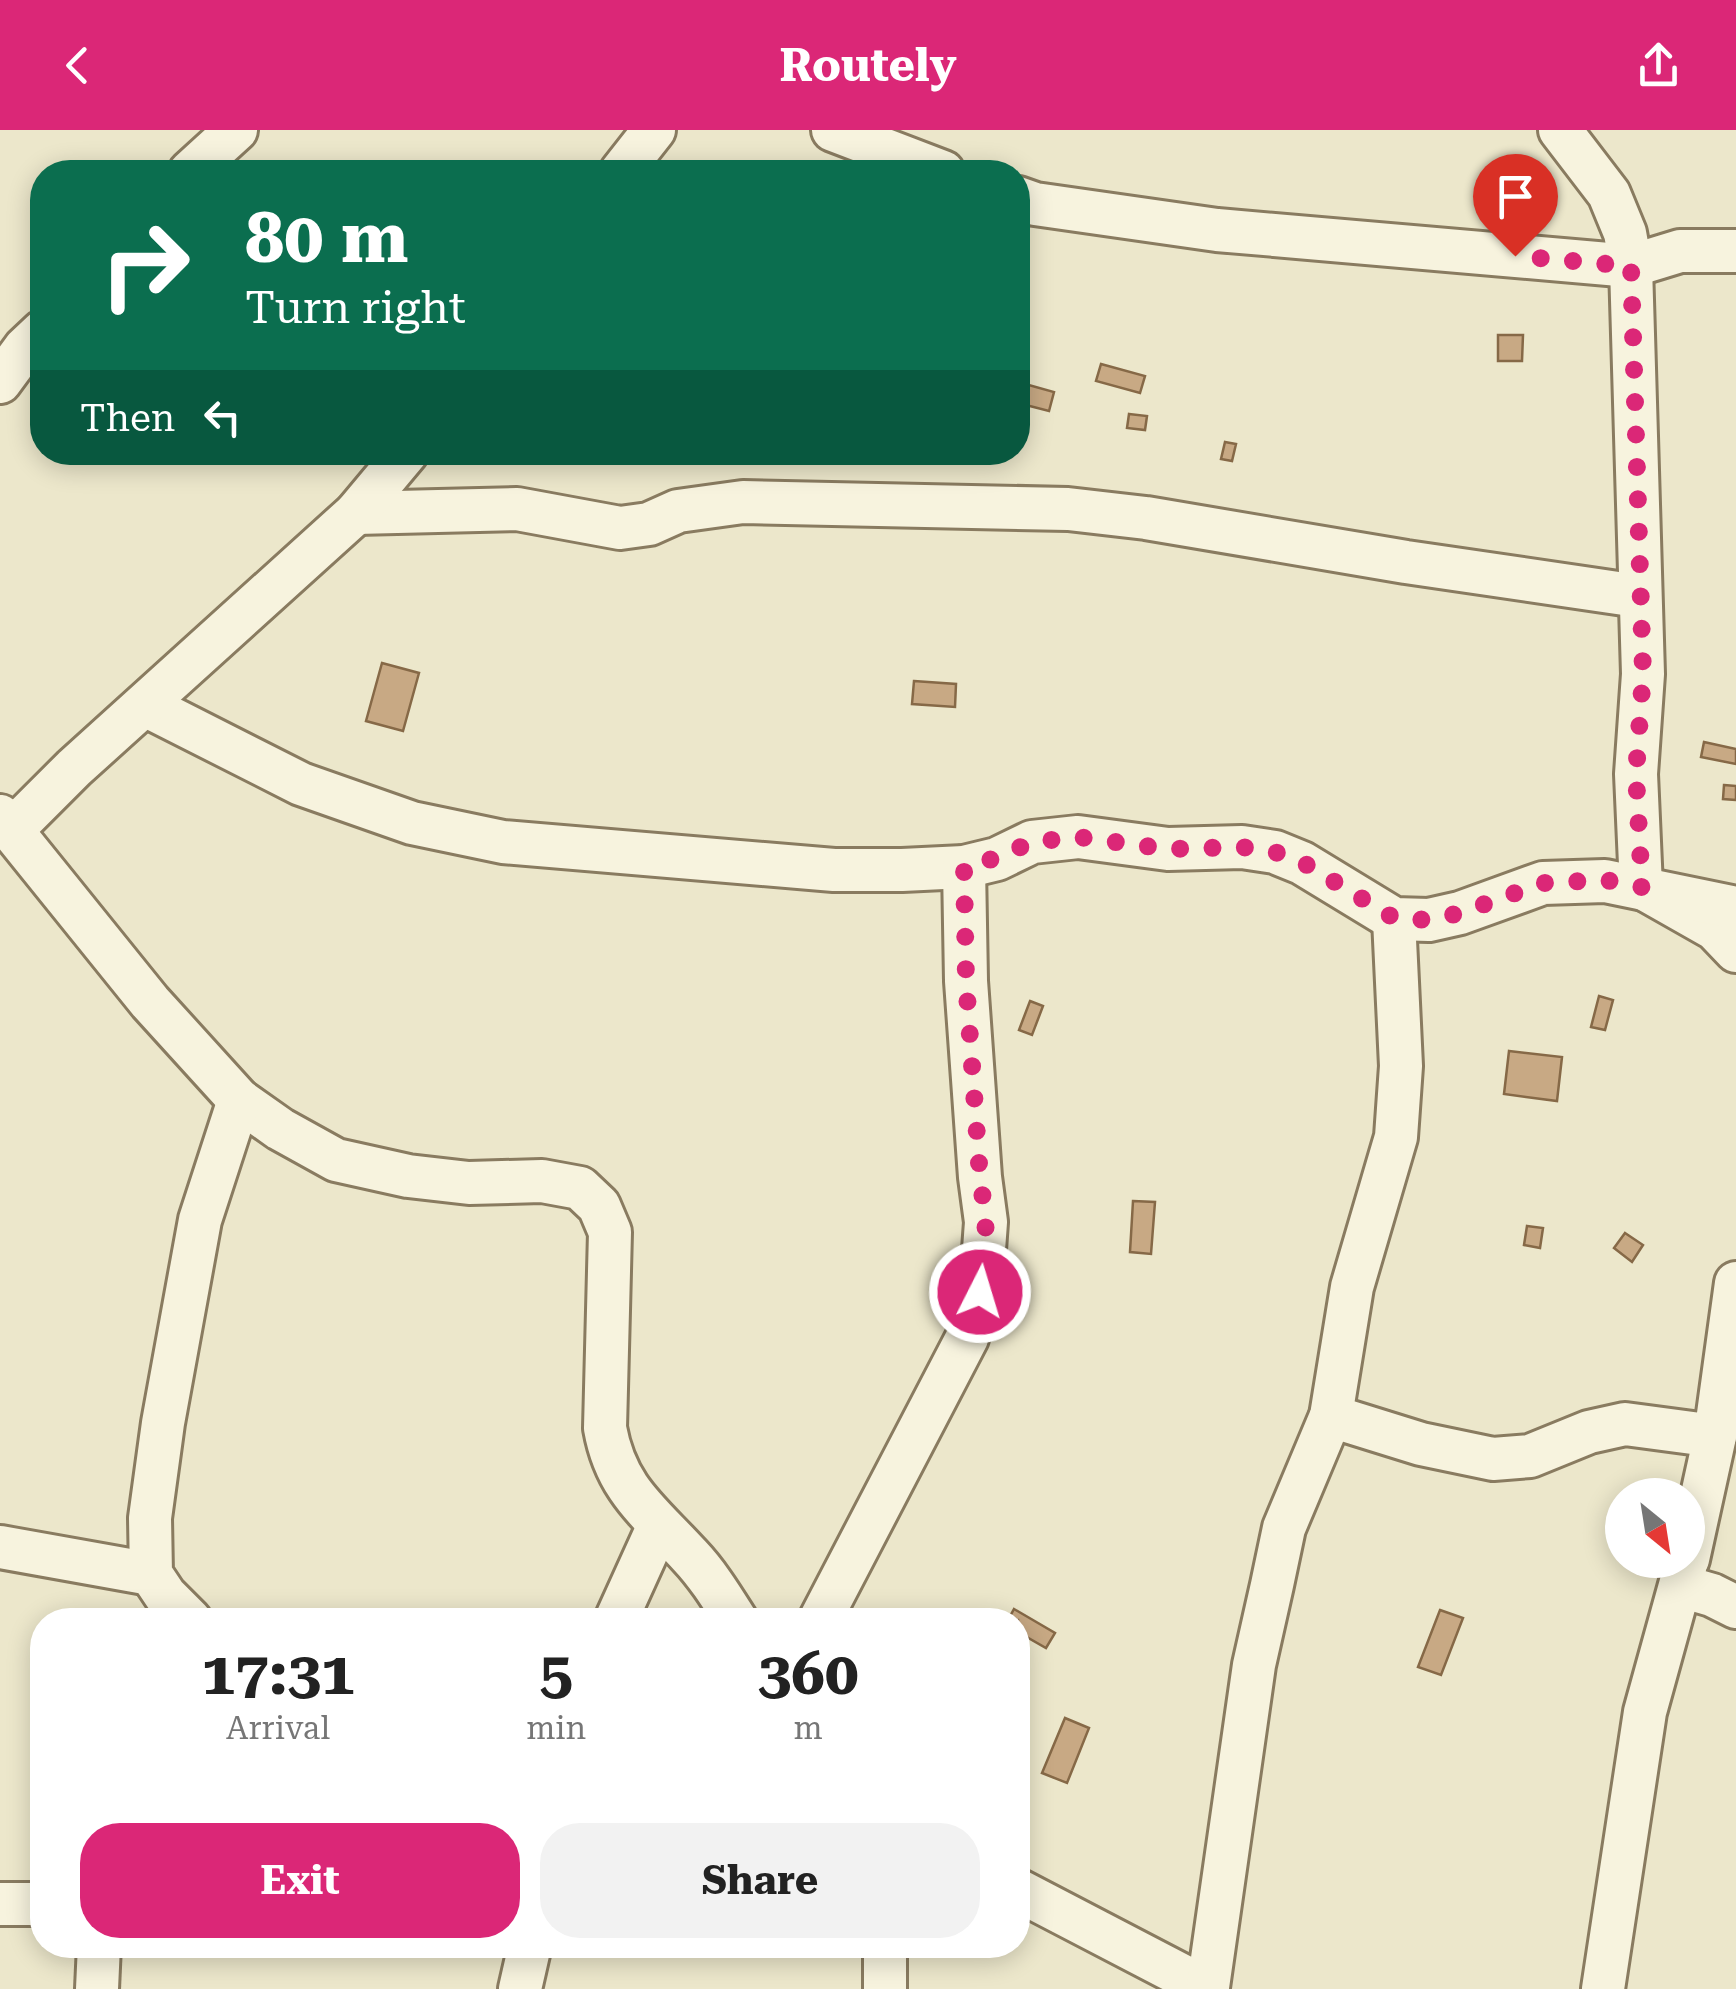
<!DOCTYPE html>
<style>
:root{--surface:#fff;--page:#f2f2f2;--text:#222;--muted:#767676;--accent:#db2777}
body{margin:0;font-family:"Roboto Serif",serif;background:var(--page);color:var(--text);height:100vh;display:flex;flex-direction:column;font-size:38px;white-space:nowrap}
*{box-sizing:border-box;margin:0}
p{font-size:32px;color:var(--muted)}
.icon{flex:none;width:55px;height:55px;fill:none;stroke:currentColor;stroke-width:2;stroke-linecap:round;stroke-linejoin:round}
.map{position:relative;flex:1;overflow:hidden}
.details{position:absolute;left:30px;top:1478px;width:1000px;height:350px;display:flex;flex-direction:column;background:var(--surface);border-radius:40px;box-shadow:0 5px 25px #0003}
.details>*{flex:none}
.banner{position:absolute;left:30px;top:30px;width:1000px;height:305px;border-radius:40px;box-shadow:0 5px 25px #0003;background:#0b6e4f;color:#fff;overflow:hidden}
.needle{width:65px;rotate:150deg}
.fabs{position:absolute;left:1605px;top:1348px;display:grid;gap:20px}
.fabs a{display:grid;place-items:center;width:100px;height:100px;border-radius:50%;background:var(--surface);box-shadow:0 5px 25px #0003;font-size:50px}
.pin{position:absolute;display:grid;place-items:center;width:85px;height:85px;color:#fff;margin:-102px -42px;border-radius:50% 50% 50% 0;rotate:-45deg;box-shadow:0 0 10px #0007}
.pin .icon{rotate:45deg}
.me{position:absolute;width:110px;margin:-55px;rotate:5deg;stroke-linejoin:round;filter:drop-shadow(0 0 8px #0008)}
.turn{display:flex;align-items:center;gap:35px;height:210px;padding:0 50px;font-size:45px}
.turn .icon{width:130px;height:130px;stroke-width:2.5}
.turn b{display:block;font-size:70px;line-height:85px}
.then{display:flex;align-items:center;height:95px;padding:0 50px;background:#0003;gap:20px;font-size:38px}
.eta{display:flex;justify-content:space-evenly;align-items:center;height:170px;text-align:center}
.eta b{font-size:60px;font-weight:700;line-height:70px}
.primary-button{display:flex;gap:20px;margin-top:auto;padding:20px 50px}
.primary-button a{flex:1;height:115px;border-radius:40px;background:var(--accent);color:#fff;font-size:40px;font-weight:700;line-height:115px;text-align:center}
.primary-button a+a{background:var(--page);color:var(--text)}
header{display:flex;justify-content:space-between;align-items:center;height:130px;padding:0 50px;background:var(--accent);color:#fff;font-size:45px;font-weight:700}
.map>svg:first-child{display:block}
</style>
<header><svg class="icon" aria-label="back" viewBox="0 0 24 24"><path d="M15 5l-7 7 7 7"/></svg>Routely<svg class="icon" aria-label="share" viewBox="0 0 24 24"><path d="M12 15V3M7 8l5-5 5 5M5 13v7h14v-7"/></svg></header>
<div class="map">
<svg width="1736" height="1859" viewBox="0 0 1736 1859">
<rect width="100%" height="100%" fill="#ece7cb"/>
<g fill="#c8a984" stroke="#866947" stroke-width="2.5">
<path d="M1498 205H1523L1522 231H1498Z"/>
<path d="M1101 234 1145 246 1140 263 1096 251Z"/>
<path d="M1018 252 1054 262 1049 281 1018 273Z"/>
<path d="M1129 284 1147 286 1145 300 1127 298Z"/>
<path d="M1225 312 1236 314 1232 331 1221 329Z"/>
<path d="M382 533 419 543 403 601 366 591Z"/>
<path d="M914 551 956 554 955 577 912 574Z"/>
<path d="M1704 612 1736 619V634L1701 627Z"/>
<path d="M1724 655 1736 656V670L1723 669Z"/>
<path d="M1599 866 1613 870 1605 900 1591 897Z"/>
<path d="M1030 871 1043 876 1032 905 1019 900Z"/>
<path d="M1509 921 1562 927 1557 971 1504 964Z"/>
<path d="M1133 1071 1155 1072 1151 1124 1130 1122Z"/>
<path d="M1527 1096 1543 1098 1540 1118 1524 1115Z"/>
<path d="M1625 1103 1643 1115 1632 1132 1614 1118Z"/>
<path d="M1014 1479 1055 1503 1046 1518 1018 1502V1490H1008Z"/>
<path d="M1440 1480 1463 1488 1441 1545 1418 1537Z"/>
<path d="M1065 1588 1089 1598 1067 1653 1042 1643Z"/>
</g>
<g fill="none" stroke-linecap="round" stroke-linejoin="round">
<defs>
<g id="minor">
<path d="M833 0 943 42"/>
<path d="M1560 0 1609 64 1625 103 1631 136 1643 544 1636 644 1641 757 1715 799 1736 821"/>
<path d="M190 42 236 0"/>
<path d="M621 42 654 0"/>
<path d="M1018 68 1035 74 1217 100 1631 136 1680 121H1736"/>
<path d="M0 252 25 218 42 202"/>
<path d="M356 383 517 379 620 398 649 394 678 381 743 372 1068 379 1146 388 1406 432 1638 466"/>
<path d="M145 575 301 654 412 693 503 712 834 740H902L964 737 997 729 1032 712 1078 707 1168 719 1242 717 1275 722 1302 733 1394 789 1429 790 1460 783 1543 753 1605 751 1736 778"/>
<path d="M0 686 150 872 239 970 280 999 336 1030 408 1046 469 1053 542 1051 580 1058 599 1076 610 1102 605 1298C616 1360 650 1382 690 1426 708 1445 722 1468 736 1490"/>
<path d="M12 700 74 638 356 383 407 322"/>
<path d="M1331 1286 1421 1314 1493 1329 1530 1326 1589 1302 1625 1294 1715 1306"/>
<path d="M0 1417 151 1444"/>
<path d="M1688 1429 1715 1306 1736 1153"/>
<path d="M1681 1456 1712 1465 1736 1477"/>
<path d="M190 1490 165 1465 151 1444 150 1388 163 1293 200 1090 239 970"/>
<path d="M616 1490 659 1395"/>
<path d="M820 1490 967 1208 981 1161 986 1092 980 1047 966 851 964 737"/>
<path d="M1018 1760 1208 1859"/>
<path d="M0 1774H42"/>
<path d="M1208 1857 1254 1535 1272 1455 1284 1398 1331 1286 1352 1157 1396 1007 1401 936 1394 789"/>
<path d="M97 1859 99 1815"/>
<path d="M520 1859 530 1815"/>
<path d="M885 1859V1815"/>
<path d="M1603 1859 1645 1582 1687 1430"/>
</g>
</defs>
<use href="#minor" stroke="#897b60" stroke-width="48"/>
<use href="#minor" stroke="#f7f3de" stroke-width="42"/>
</g>
<g fill="none" stroke-linecap="round" stroke-linejoin="round">
<path stroke="#db2777" stroke-width="18" stroke-dasharray="0 32.4" d="M980 1162 986 1092 980 1047 966 851 964 737 996 728 1032 712 1078 707 1168 719 1242 717 1275 722 1302 732 1394 788 1429 790 1460 783 1543 753 1605 750 1642 757 1636 644 1643 544 1631 136 1515 126"/>
</g>
</svg>
<div class="fabs">
<a><svg class="needle" viewBox="-14 -14 28 28"><path d="M0-13l5 13h-10z" fill="#e53935"/><path d="M0 13l5-13h-10z" fill="#767676"/></svg></a>
</div>
<div class="pin" style="left:1515px;top:126px;background:#d93025"><svg class="icon" aria-label="arrive" viewBox="0 0 24 24"><path d="M6 21V4h12l-3 4 3 4H6"/></svg></div>
<svg class="me" style="left:980px;top:1162px" viewBox="-20 -20 40 40"><circle r="17" fill="#db2777" stroke="#fff" stroke-width="3"/><path d="M0-11L8 9 0 5-8 9z" fill="#fff"/></svg>
<div class="banner">
<div class="turn"><svg class="icon" aria-label="right" viewBox="0 0 24 24"><path d="M7 20v-9h11M14 6l5 5-5 5"/></svg><div><b>80 m</b>Turn right</div></div>
<div class="then">Then<svg class="icon" aria-label="left" viewBox="0 0 24 24"><path d="M17 20v-9H6M10 6l-5 5 5 5"/></svg></div>
</div>
<section class="details">
<div class="eta">
<div><b>17:31</b><p>Arrival</p></div>
<div><b>5</b><p>min</p></div>
<div><b>360</b><p>m</p></div>
</div>
<div class="primary-button"><a>Exit</a><a>Share</a></div>
</section>
</div>
